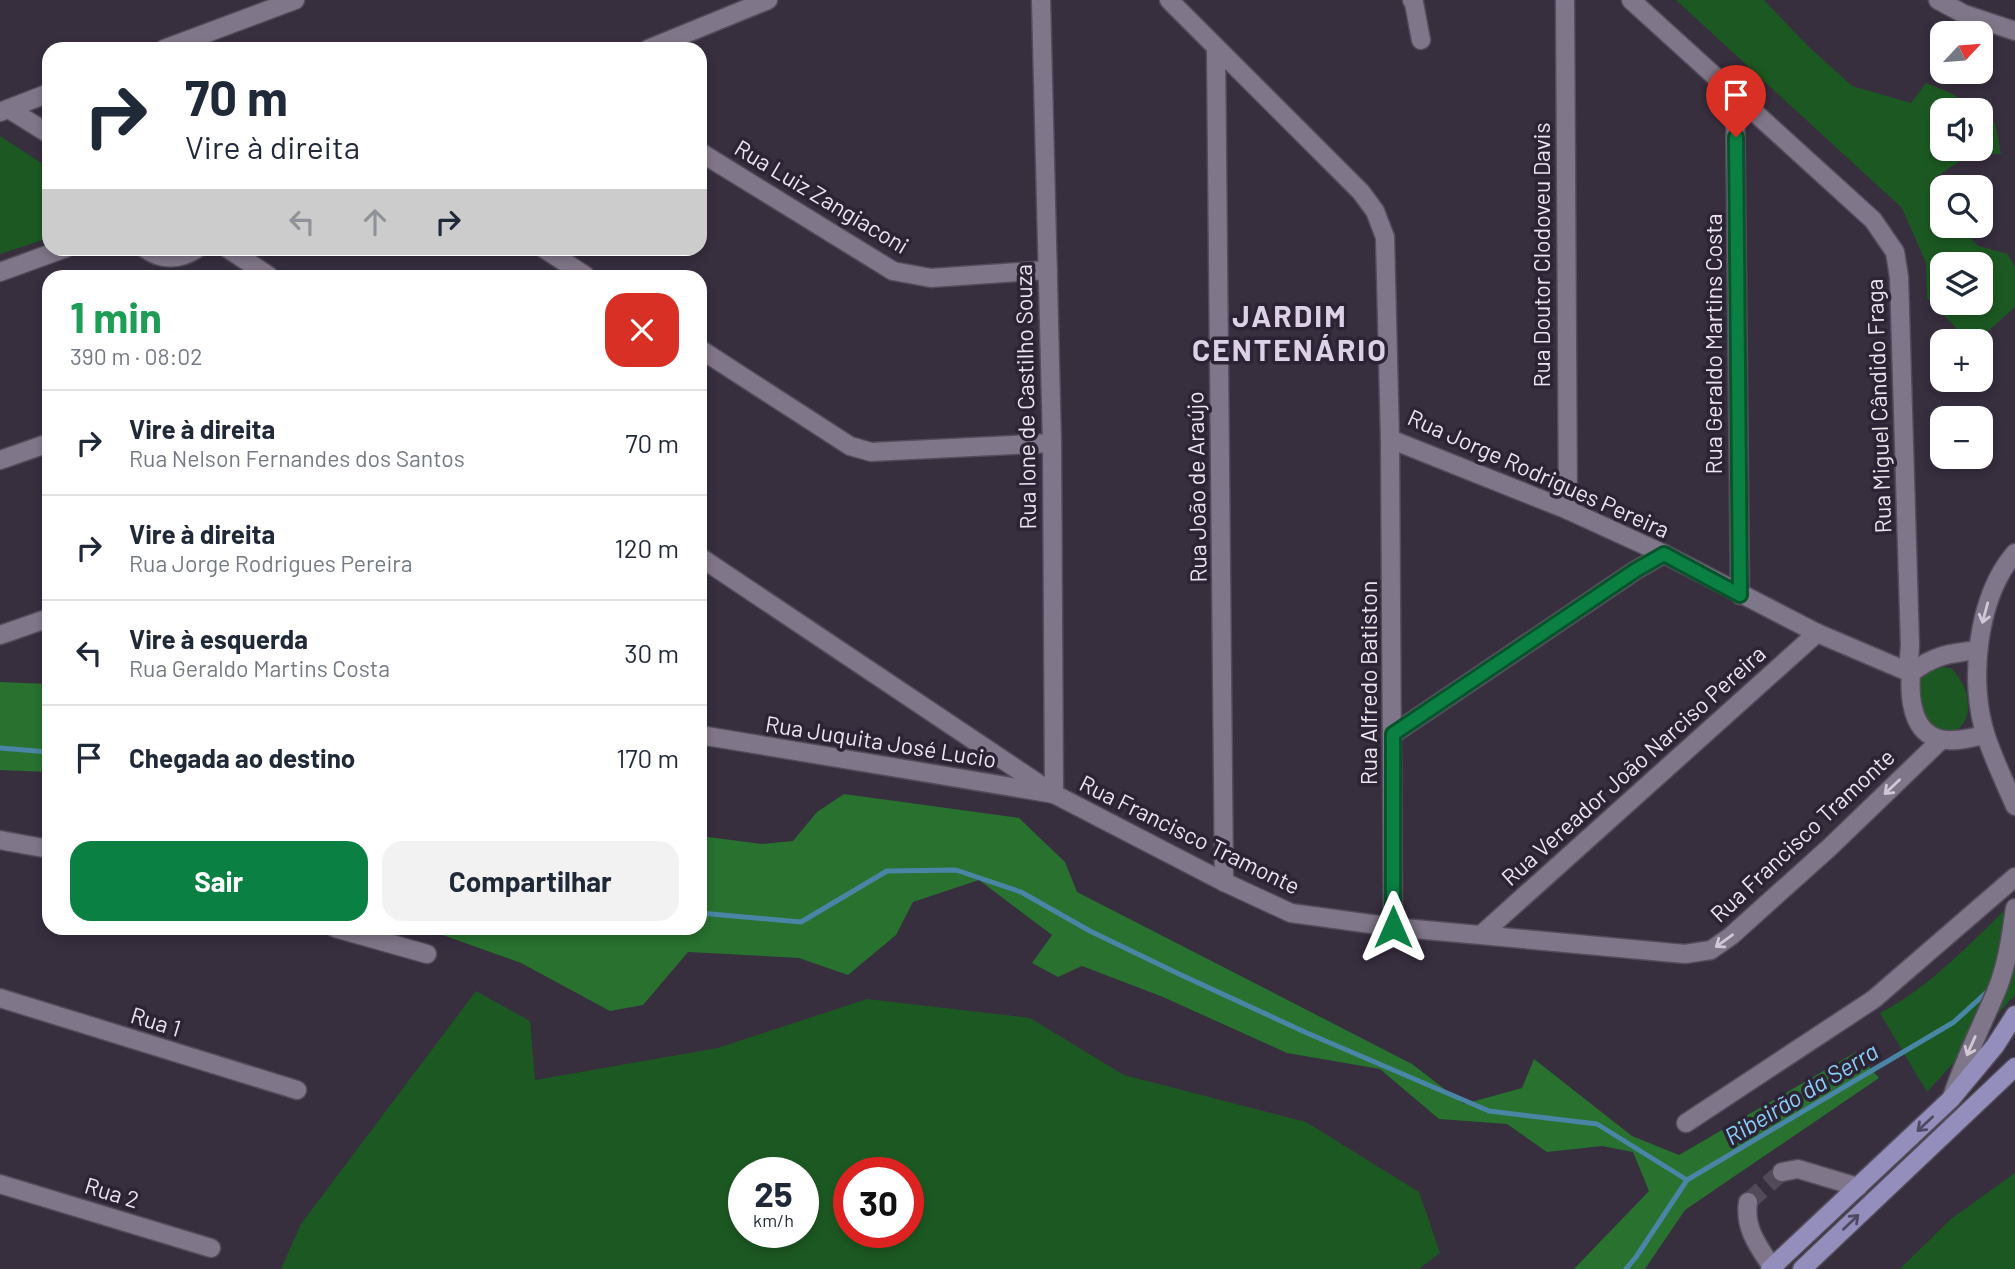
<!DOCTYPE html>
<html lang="pt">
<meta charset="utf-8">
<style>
:root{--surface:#fff;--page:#f2f2f3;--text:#1f2937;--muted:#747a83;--line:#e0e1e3;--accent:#0b8043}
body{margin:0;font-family:Barlow,sans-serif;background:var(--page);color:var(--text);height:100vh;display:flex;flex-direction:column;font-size:26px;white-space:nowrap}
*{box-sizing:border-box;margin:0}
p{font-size:23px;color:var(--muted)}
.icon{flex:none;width:38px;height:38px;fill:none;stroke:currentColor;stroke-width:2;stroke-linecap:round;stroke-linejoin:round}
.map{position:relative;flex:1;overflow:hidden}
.drawer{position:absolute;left:42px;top:270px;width:665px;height:665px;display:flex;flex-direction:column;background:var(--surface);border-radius:21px;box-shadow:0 4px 10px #0003}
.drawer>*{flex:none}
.banner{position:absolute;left:42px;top:42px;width:665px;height:214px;border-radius:21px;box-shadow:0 4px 10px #0003;background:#fff;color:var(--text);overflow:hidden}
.needle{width:46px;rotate:64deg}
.fabs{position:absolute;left:1930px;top:21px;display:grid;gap:14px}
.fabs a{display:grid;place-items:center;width:63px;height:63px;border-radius:14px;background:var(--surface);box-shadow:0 4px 10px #0003;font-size:35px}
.speed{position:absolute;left:728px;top:1157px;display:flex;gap:14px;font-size:35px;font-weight:700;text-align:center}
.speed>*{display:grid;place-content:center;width:91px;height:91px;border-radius:50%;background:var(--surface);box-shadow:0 4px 10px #0003;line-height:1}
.speed small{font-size:18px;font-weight:400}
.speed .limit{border:10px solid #d22;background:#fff;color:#111}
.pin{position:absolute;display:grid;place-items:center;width:60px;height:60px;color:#fff;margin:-72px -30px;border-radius:50% 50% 50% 0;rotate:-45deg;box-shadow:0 0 7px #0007}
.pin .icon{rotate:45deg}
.me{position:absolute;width:77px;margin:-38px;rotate:0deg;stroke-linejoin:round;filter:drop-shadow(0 0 5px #0008)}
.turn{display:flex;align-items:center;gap:24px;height:147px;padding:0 28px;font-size:32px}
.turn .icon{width:91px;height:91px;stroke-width:2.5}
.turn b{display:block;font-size:49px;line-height:60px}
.lanes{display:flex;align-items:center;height:66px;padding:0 28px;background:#0003;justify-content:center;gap:35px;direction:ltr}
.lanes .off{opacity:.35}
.round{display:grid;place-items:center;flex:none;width:74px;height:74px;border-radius:21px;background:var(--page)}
.overview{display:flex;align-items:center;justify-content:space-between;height:119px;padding:0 28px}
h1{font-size:42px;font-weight:700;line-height:52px;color:#1e9e55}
.action{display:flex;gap:14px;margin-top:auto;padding:14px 28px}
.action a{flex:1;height:80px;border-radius:21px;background:var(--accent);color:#fff;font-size:28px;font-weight:700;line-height:80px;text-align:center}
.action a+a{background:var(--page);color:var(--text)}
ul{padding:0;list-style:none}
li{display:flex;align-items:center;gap:21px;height:105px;padding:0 28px;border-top:2px solid var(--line)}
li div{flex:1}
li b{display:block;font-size:26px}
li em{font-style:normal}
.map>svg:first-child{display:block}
</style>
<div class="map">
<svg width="2015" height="1269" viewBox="0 0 2015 1269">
<rect width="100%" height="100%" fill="#372e3e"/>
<g fill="#1c5922" fill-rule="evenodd">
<path d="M1676 0H1764L1808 46 1852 86 1911 103 1926 83 1951 93 1976 110H1942V149H1981V113L1995 123 2001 154 1972 153 1933 179 1942 196V226H1959L1978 246 2008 254 2015 267V307L1977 341H1969L1927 298 1926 263 1902 208ZM1942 264H1981V303H1942Z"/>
<path d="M0 136 49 168V238L0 254Z"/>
<path d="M1940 667 1951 668C1962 680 1968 691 1968 707 1968 723 1957 736 1940 731 1921 724 1912 686 1925 673 1929 669 1934 669 1940 667Z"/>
<path d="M2015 900V995L1927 1092 1880 1013C1927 990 1977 937 2015 900Z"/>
<path d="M476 991 530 1021 535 1080 718 1048 867 999 1030 1018 1124 1075 1306 1122 1419 1192 1440 1253 1419 1269H281L301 1224ZM744 1172H803V1232H744ZM908 1172V1232H849V1172Z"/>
<path d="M2015 1173V1269H1900L1951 1219Z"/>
</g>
<g fill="#28712f">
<path d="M0 682 49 684V772L0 770Z"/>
<path d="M844 794 1019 818 1065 862 1077 892 1412 1064 1464 1104 1522 1088 1534 1059 1632 1136 1679 1155 1856 1052 1879 1078 1685 1210 1645 1269H1574L1649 1191 1633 1152 1602 1146 1547 1152 1507 1124 1439 1119 1380 1069 1287 1053 1163 997 1082 966 1058 977 1032 963 1052 935 979 880 913 902 896 935 848 975 799 958 688 952 643 1005 610 1011 521 963 423 928H700V836L762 844 793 841 817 812Z"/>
</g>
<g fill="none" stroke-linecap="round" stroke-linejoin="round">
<g stroke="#4985a5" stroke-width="5">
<path d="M0 748 49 752"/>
<path d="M700 913 801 922 887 871 956 870 1021 892 1090 931 1179 974 1307 1033 1489 1111 1597 1124 1687 1180"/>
<path d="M576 928 580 930 592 928"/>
<path d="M1626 1269 1636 1257 1687 1180 1954 1022 1989 990"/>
</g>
<path stroke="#524959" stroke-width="18" stroke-dasharray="18 9" stroke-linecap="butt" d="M1748 1202 1782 1172"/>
<defs>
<g id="minor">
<path d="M1169 0 1361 192 1375 211 1385 237 1390 439 1393 927"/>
<path d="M1412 0 1414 3 1421 40"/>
<path d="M1565 0 1568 510"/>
<path d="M1631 0 1873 220 1895 252 1899 277 1910 646 1908 672"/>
<path d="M1938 0 1964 14 2015 31"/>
<path d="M164 49 295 0"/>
<path d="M648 49 768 0"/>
<path d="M1216 49 1224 882"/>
<path d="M1735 92 1740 595"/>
<path d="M9 109 49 134"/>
<path d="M0 112 49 93"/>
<path d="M700 152 893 271 931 278 1048 270"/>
<path d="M144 248C162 261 180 260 198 248"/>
<path d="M227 248 269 276"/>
<path d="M543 248 586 276"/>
<path d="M0 272 66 248"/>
<path d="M700 349 850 446 871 452 1052 443"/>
<path d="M1390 439 1568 510 1664 554 1817 633 1911 673"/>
<path d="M0 460 49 443"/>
<path d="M2015 553C1977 597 1968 682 1986 736 1994 760 2005 783 2015 806"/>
<path d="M700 557 1054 794 1224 882 1291 913 1393 927 1685 954 1711 950 1731 936 1830 847 1941 740"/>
<path d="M0 635 49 618"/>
<path d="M1978 650C1950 653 1934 655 1911 673 1909 697 1912 733 1940 739 1953 743 1973 737 1985 735"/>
<path d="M1393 734 1636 570 1664 554"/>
<path d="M700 735 1054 794 1052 443 1041 0"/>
<path d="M0 840 49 849"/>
<path d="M335 928 427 954"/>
<path d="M1482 934 1817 633"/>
<path d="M0 998 297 1090"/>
<path d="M1952 1097C1964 1061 1981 1027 1996 992 2007 966 2011 937 2015 908"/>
<path d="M1686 1123 1874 999 2015 877"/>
<path d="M1782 1172 1798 1169 1858 1187"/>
<path d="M0 1184 211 1248"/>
<path d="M1748 1202C1744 1228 1758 1246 1772 1267"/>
</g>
<g id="major">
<path d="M1770 1269 1951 1099 1995 1046 2015 1015"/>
<path d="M1802 1269 2015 1067"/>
</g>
</defs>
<use href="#minor" stroke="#534c5a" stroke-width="21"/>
<use href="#major" stroke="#534c5a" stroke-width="21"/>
<use href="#minor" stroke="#807689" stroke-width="18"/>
<use href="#major" stroke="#938ebc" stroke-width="18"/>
</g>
<defs><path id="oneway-shaft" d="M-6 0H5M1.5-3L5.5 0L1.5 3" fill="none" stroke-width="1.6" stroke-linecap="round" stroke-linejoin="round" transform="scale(1.75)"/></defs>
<g stroke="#d0c8d6">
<use href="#oneway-shaft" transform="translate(1985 613) rotate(105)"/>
<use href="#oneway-shaft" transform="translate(1892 787) rotate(136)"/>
<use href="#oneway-shaft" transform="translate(1724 941) rotate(144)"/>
<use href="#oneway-shaft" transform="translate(1971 1046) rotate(114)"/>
</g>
<g stroke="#504964">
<use href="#oneway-shaft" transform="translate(1925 1124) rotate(137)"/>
<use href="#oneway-shaft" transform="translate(1851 1222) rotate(-44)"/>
</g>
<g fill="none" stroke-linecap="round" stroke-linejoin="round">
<defs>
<path id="route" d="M1393 927V734L1636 570 1664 554 1740 595 1736 137"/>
</defs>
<use href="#route" stroke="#07532c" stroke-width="18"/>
<use href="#route" stroke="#0b8043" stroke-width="12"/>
</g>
<g text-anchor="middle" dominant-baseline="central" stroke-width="7" stroke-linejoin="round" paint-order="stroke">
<g font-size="23" fill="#eae4ef" stroke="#2c2434">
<text transform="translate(822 196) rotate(31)">Rua Luiz Zangiaconi</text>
<text transform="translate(1541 255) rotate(-90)">Rua Doutor Clodoveu Davis</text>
<text transform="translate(1713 344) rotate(-90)">Rua Geraldo Martins Costa</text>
<text transform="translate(1025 397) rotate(-91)">Rua Ione de Castilho Souza</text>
<text transform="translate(1878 406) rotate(-92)">Rua Miguel Cândido Fraga</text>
<text transform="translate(1539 473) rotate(24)">Rua Jorge Rodrigues Pereira</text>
<text transform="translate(1196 487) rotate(-91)">Rua João de Araújo</text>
<text transform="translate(1368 683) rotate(-90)">Rua Alfredo Batiston</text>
<text transform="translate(881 741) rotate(9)">Rua Juquita José Lucio</text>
<text transform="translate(1633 765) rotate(-42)">Rua Vereador João Narciso Pereira</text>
<text transform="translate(1190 834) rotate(26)">Rua Francisco Tramonte</text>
<text transform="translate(1802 835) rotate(-43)">Rua Francisco Tramonte</text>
<text transform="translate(156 1021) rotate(17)">Rua 1</text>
<text transform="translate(112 1192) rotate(17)">Rua 2</text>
</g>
<g font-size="24" font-style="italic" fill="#89cdf8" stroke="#2c2434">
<text transform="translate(1801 1093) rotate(-31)">Ribeirão da Serra</text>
</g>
<g font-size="30" font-weight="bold" letter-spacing="2" fill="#dcd1e6" stroke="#2c2434">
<text x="1290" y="315">JARDIM<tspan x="1290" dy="34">CENTENÁRIO</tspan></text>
</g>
</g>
</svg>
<div class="fabs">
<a><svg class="needle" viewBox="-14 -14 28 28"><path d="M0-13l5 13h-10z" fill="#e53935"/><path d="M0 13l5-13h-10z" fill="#747a83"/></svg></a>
<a><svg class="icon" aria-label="sound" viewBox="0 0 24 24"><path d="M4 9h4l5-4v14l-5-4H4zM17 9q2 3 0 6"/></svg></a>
<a><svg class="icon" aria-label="search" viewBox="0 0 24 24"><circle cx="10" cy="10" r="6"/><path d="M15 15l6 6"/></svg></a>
<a><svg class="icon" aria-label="layers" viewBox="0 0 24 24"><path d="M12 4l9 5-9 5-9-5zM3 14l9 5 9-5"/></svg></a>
<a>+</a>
<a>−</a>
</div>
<div class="speed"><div>25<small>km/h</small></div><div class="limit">30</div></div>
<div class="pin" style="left:1736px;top:137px;background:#d93025"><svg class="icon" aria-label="arrive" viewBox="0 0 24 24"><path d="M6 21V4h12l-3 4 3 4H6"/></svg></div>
<svg class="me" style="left:1393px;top:927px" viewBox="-20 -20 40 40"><path d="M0-17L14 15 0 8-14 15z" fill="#0b8043" stroke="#fff" stroke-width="4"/></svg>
<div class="banner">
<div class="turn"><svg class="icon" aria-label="right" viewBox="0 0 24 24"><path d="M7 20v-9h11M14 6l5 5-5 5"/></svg><div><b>70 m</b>Vire à direita</div></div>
<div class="lanes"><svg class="icon off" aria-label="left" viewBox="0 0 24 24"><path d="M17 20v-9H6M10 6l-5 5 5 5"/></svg><svg class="icon off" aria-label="ahead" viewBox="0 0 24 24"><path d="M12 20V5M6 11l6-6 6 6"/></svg><svg class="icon" aria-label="right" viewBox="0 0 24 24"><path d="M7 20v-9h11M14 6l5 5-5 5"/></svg></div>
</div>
<section class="drawer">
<div class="overview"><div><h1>1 min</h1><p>390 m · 08:02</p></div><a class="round" style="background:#d93025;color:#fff"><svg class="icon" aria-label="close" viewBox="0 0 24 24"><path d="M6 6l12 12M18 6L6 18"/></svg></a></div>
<ul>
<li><svg class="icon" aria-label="right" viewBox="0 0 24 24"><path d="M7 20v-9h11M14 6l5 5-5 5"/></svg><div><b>Vire à direita</b><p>Rua Nelson Fernandes dos Santos</p></div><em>70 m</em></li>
<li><svg class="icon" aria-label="right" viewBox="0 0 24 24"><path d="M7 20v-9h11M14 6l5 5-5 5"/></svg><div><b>Vire à direita</b><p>Rua Jorge Rodrigues Pereira</p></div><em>120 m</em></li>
<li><svg class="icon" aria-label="left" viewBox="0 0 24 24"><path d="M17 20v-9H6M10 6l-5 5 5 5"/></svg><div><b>Vire à esquerda</b><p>Rua Geraldo Martins Costa</p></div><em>30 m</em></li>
<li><svg class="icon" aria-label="arrive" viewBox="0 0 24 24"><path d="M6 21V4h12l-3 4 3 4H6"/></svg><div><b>Chegada ao destino</b></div><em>170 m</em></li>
</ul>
<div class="action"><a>Sair</a><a>Compartilhar</a></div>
</section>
</div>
